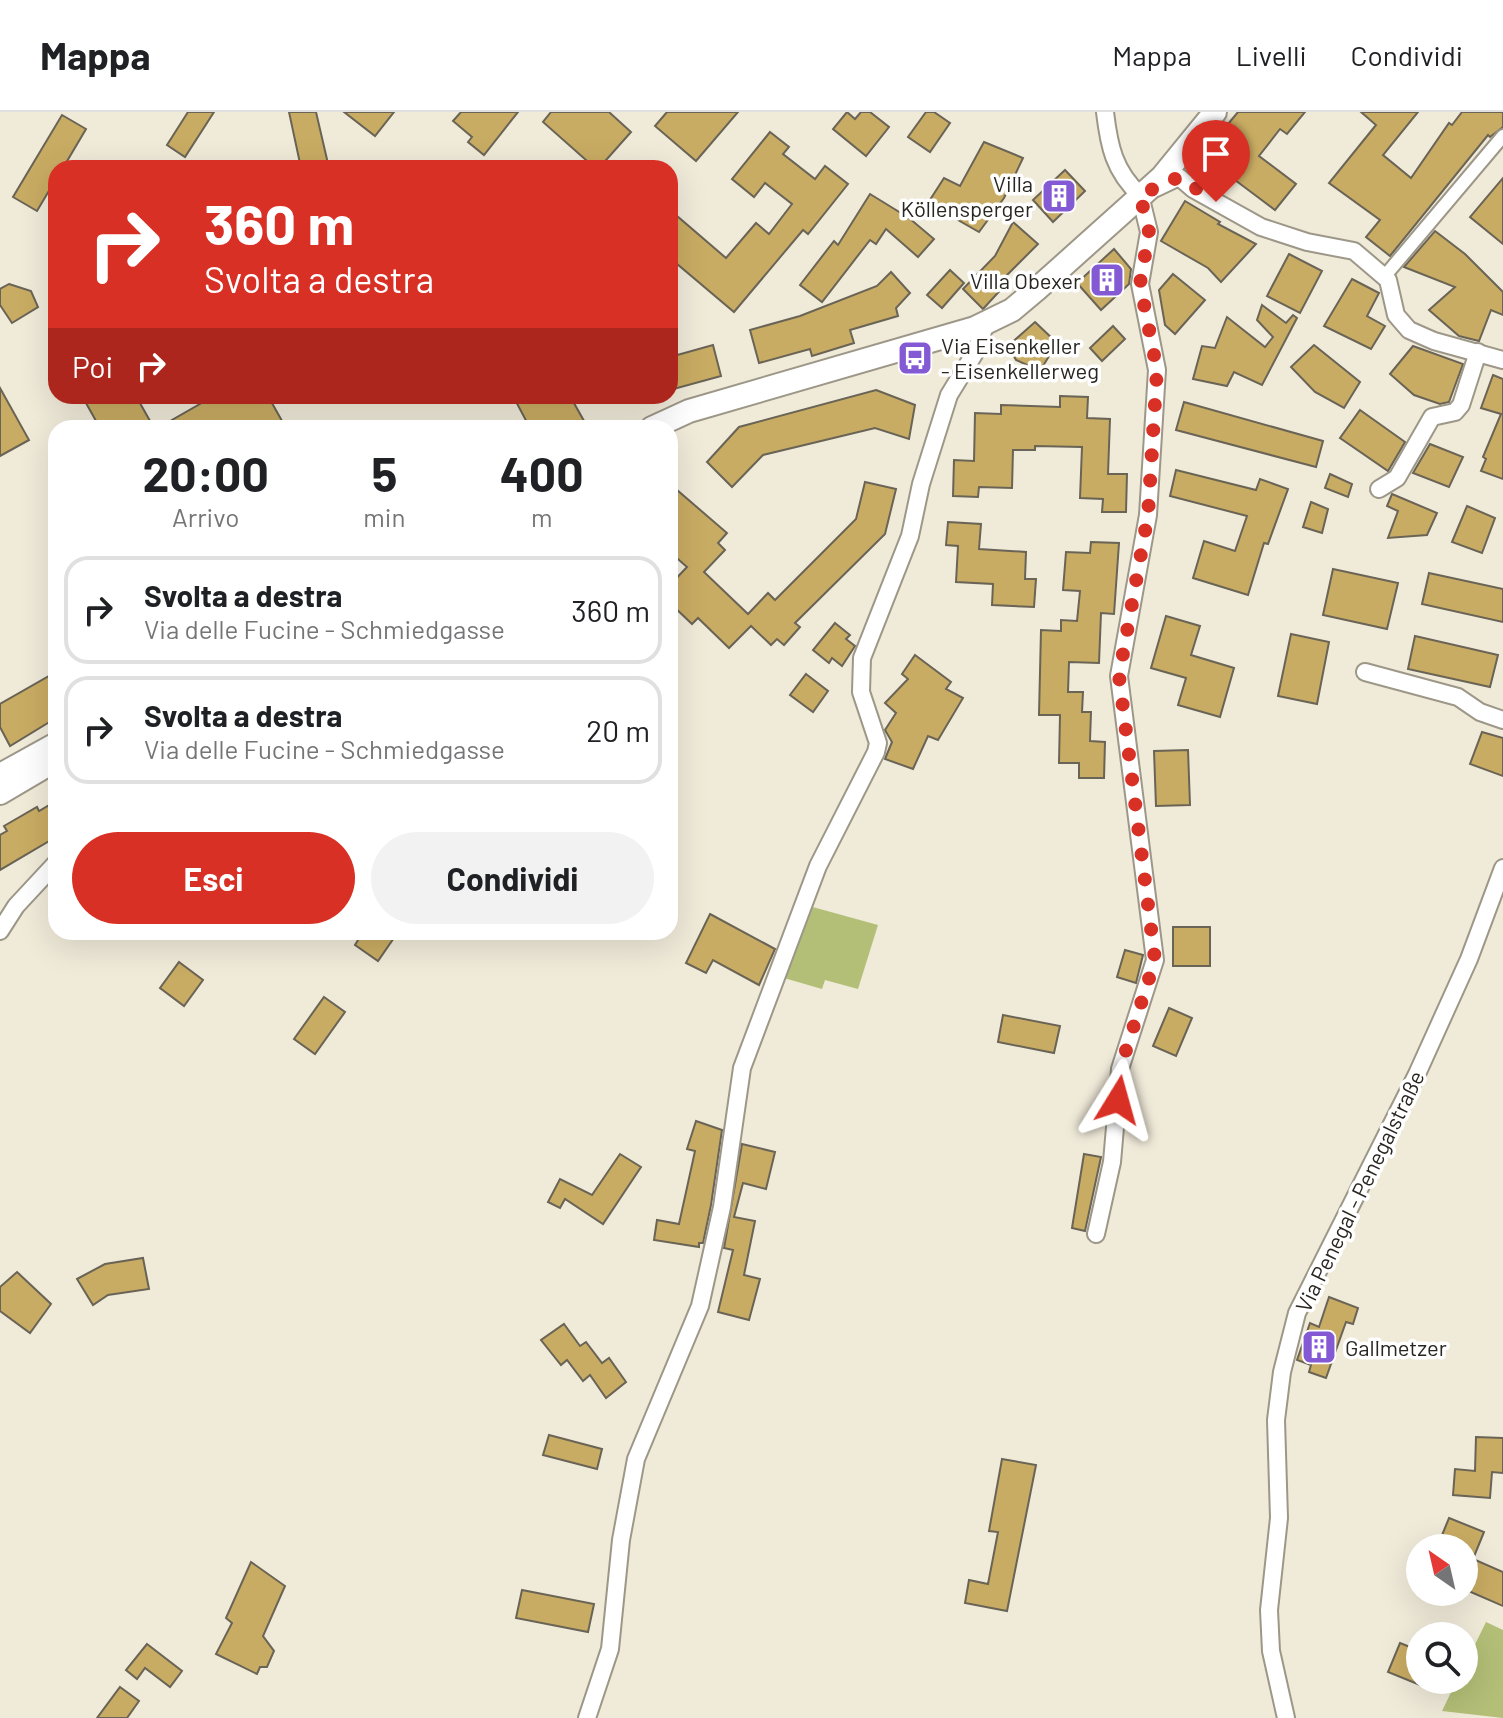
<!DOCTYPE html>
<html lang="it">
<meta charset="utf-8">
<style>
:root{--surface:#fff;--page:#f2f2f2;--text:#202124;--muted:#757577;--line:#e0e0e0;--accent:#d93025}
body{margin:0;font-family:Barlow,sans-serif;background:var(--page);color:var(--text);height:100vh;display:flex;flex-direction:column;font-size:30px;white-space:nowrap}
*{box-sizing:border-box;margin:0}
p{font-size:26px;color:var(--muted)}
.icon{flex:none;width:44px;height:44px;fill:none;stroke:currentColor;stroke-width:2;stroke-linecap:round;stroke-linejoin:round}
.map{position:relative;flex:1;overflow:hidden}
.drawer{position:absolute;left:48px;top:308px;width:630px;height:520px;display:flex;flex-direction:column;background:var(--surface);border-radius:24px;box-shadow:0 8px 32px #0002}
.drawer>*{flex:none}
.hud{position:absolute;left:48px;top:48px;width:630px;height:244px;border-radius:24px;box-shadow:0 8px 32px #0002;background:#d93025;color:#fff;overflow:hidden}
.needle{width:52px;rotate:326deg}
.controls{position:absolute;left:1406px;top:1422px;display:grid;gap:16px}
.controls a{display:grid;place-items:center;width:72px;height:72px;border-radius:50%;background:var(--surface);box-shadow:0 8px 32px #0002;font-size:40px}
.pin{position:absolute;display:grid;place-items:center;width:68px;height:68px;color:#fff;margin:-82px -34px;border-radius:50% 50% 50% 0;rotate:-45deg;box-shadow:0 0 8px #0007}
.pin .icon{rotate:45deg}
.me{position:absolute;width:88px;margin:-44px;rotate:8deg;stroke-linejoin:round;filter:drop-shadow(0 0 6px #0008)}
.turn{display:flex;align-items:center;gap:28px;height:168px;padding:0 24px;font-size:36px}
.turn .icon{width:104px;height:104px;stroke-width:2.5}
.turn b{display:block;font-size:56px;line-height:68px}
.then{display:flex;align-items:center;height:76px;padding:0 24px;background:#0003;gap:16px;font-size:30px}
.eta{display:flex;justify-content:space-evenly;align-items:center;height:136px;text-align:center}
.eta b{font-size:48px;font-weight:700;line-height:56px}
.button{display:flex;gap:16px;margin-top:auto;padding:16px 24px}
.button a{flex:1;height:92px;border-radius:48px;background:var(--accent);color:#fff;font-size:32px;font-weight:700;line-height:92px;text-align:center}
.button a+a{background:var(--page);color:var(--text)}
ul{padding:0;list-style:none}
li{display:flex;align-items:center;gap:24px;height:108px;margin:0 16px 12px;padding:0 8px;border:4px solid var(--line);border-radius:24px}
li div{flex:1}
li b{display:block;font-size:30px}
li em{font-style:normal}
header{display:flex;align-items:center;gap:48px;box-sizing:border-box;height:112px;padding:0 40px;background:var(--surface);border-bottom:2px solid var(--line)}
header strong{font-size:38px}
nav{display:flex;gap:44px;margin-inline-start:auto;font-size:28px}
.map>svg:first-child{display:block}
</style>
<header>
<strong>Mappa</strong>
<nav><a>Mappa</a><a>Livelli</a><a>Condividi</a></nav>
</header>
<div class="map">
<svg width="1503" height="1606" viewBox="0 0 1503 1606">
<rect width="100%" height="100%" fill="#f0ead9"/>
<g fill="#b3bf77">
<path d="M809 794 878 813 858 877 825 868 822 877 784 866Z"/>
<path d="M1486 1510 1503 1518V1606L1442 1599 1457 1568H1464V1555Z"/>
</g>
<g fill="#c9ac63" stroke="#6a6456" stroke-width="2">
<path d="M188 0H214L185 45 167 33Z"/>
<path d="M289 0H316L329 56H301Z"/>
<path d="M344 0H394L375 24Z"/>
<path d="M461 0H518L484 43 468 30 472 25 453 9Z"/>
<path d="M551 0H609L631 20 599 56H595L543 10Z"/>
<path d="M667 0H738L696 49 655 14Z"/>
<path d="M847 0 855 7 861 0H870L889 15 866 44 833 17Z"/>
<path d="M926 0H934L950 11 930 40 908 25Z"/>
<path d="M1238 0H1305L1287 22 1280 17 1259 44 1296 72 1275 98 1235 68 1223 81 1195 62 1215 40 1207 37Z"/>
<path d="M1361 0H1418L1383 43 1411 66 1449 11 1452 13 1462 0H1503V15L1490 25 1488 23 1390 144 1366 125 1380 108 1329 71 1376 13Z"/>
<path d="M62 3 86 17 63 56H56V67L37 99 13 85Z"/>
<path d="M770 20 789 35 783 42 815 67 825 54 848 72 808 122 803 118 734 200 670 146V98L726 146 756 111 769 122 792 92 765 71 754 85 732 67Z"/>
<path d="M984 30 1023 46 1004 86 979 120 928 91 944 66 960 74Z"/>
<path d="M1065 58 1085 79 1053 110 1033 88Z"/>
<path d="M1503 66V132L1470 105Z"/>
<path d="M870 82 909 106 934 127 918 145 886 117 876 132 870 128 822 190 800 173 834 129 838 133Z"/>
<path d="M1185 89 1220 110 1218 112 1256 132 1221 170 1208 156 1161 129Z"/>
<path d="M1013 110 1038 132 1002 168 1006 172 983 197 963 177 995 144Z"/>
<path d="M1435 119 1465 142 1503 180V203L1491 198 1479 229 1459 224 1429 198 1455 175 1404 155Z"/>
<path d="M1114 137 1131 157 1129 172 1101 198 1077 171Z"/>
<path d="M1289 142 1322 159 1300 201 1267 184Z"/>
<path d="M950 158 964 171 942 196 927 183Z"/>
<path d="M891 160 910 181 896 196 898 204 850 218 854 231 812 244 810 237 759 251 750 218 800 204 877 174Z"/>
<path d="M1173 162 1205 188 1175 222 1165 213 1159 178Z"/>
<path d="M1352 167 1379 181 1367 204 1385 214 1371 237 1324 214Z"/>
<path d="M9 172 31 179 38 195 12 211 0 193V177Z"/>
<path d="M1262 193 1286 211 1293 203 1297 206 1262 273 1234 260 1227 274 1193 267 1202 234 1215 236 1227 205 1265 235 1273 225 1257 208Z"/>
<path d="M1035 210 1057 231 1040 259 1016 248 1008 234Z"/>
<path d="M1113 214 1125 227 1102 249 1090 236Z"/>
<path d="M713 233 721 264 670 278V245Z"/>
<path d="M1314 233 1360 270 1344 296 1315 280 1291 255Z"/>
<path d="M1413 234 1463 252 1449 290 1440 292 1414 283 1390 262Z"/>
<path d="M1493 263 1503 267V367L1481 359 1486 347 1483 345 1501 302 1481 296Z"/>
<path d="M0 276 29 328 0 344Z"/>
<path d="M876 278 915 293 909 327 875 316 763 343 732 375 707 350 739 315Z"/>
<path d="M82 284H136L154 316H100Z"/>
<path d="M214 284H268L286 316H158Z"/>
<path d="M513 284H570L588 316H530Z"/>
<path d="M1060 284 1088 285 1087 306 1110 307 1108 362H1127L1126 400H1102L1103 387 1080 386 1082 335 1035 334V338H1013L1012 376 979 375 978 385 953 384 954 348 974 349 975 301 1001 302V293L1060 295Z"/>
<path d="M1184 290 1323 329 1316 355 1176 318Z"/>
<path d="M1360 298 1405 330 1388 359 1340 326Z"/>
<path d="M1430 332 1463 345 1449 375 1413 361Z"/>
<path d="M1176 358 1256 378 1260 367 1288 377 1268 432 1264 431 1248 483 1193 466 1204 429 1235 439 1247 404 1170 384Z"/>
<path d="M1330 362 1352 372 1348 385 1325 376Z"/>
<path d="M865 370 896 377 885 422 795 511 800 515 784 533 777 527 771 533 751 514 729 536 698 506 692 512 670 491V473L687 455 670 440V372L727 421 718 431 725 438 704 460 748 502 768 481 775 488 856 407Z"/>
<path d="M1392 382 1437 401 1427 423 1388 426 1398 399 1387 394Z"/>
<path d="M1311 390 1328 397 1322 421 1303 415Z"/>
<path d="M1467 394 1495 406 1482 441 1452 430Z"/>
<path d="M948 410 981 412 979 437 1026 440 1025 467H1036L1034 495 992 493 993 472 956 470 958 434 946 433Z"/>
<path d="M1091 430 1119 431 1114 502 1101 501 1099 551 1069 550 1068 580H1083L1082 600H1091L1090 629 1105 630 1104 666H1079V651H1059L1060 603H1039L1041 518 1061 519V508L1077 509 1080 479 1063 478 1066 440 1090 441Z"/>
<path d="M1333 457 1398 471 1387 517 1323 503Z"/>
<path d="M1429 461 1503 477V510L1422 492Z"/>
<path d="M1166 504 1200 514 1191 543 1234 556 1220 605 1178 593 1186 566 1151 556Z"/>
<path d="M835 511 850 523 846 527 855 534 842 554 832 546 829 551 813 538Z"/>
<path d="M1291 522 1329 530 1317 592 1278 584Z"/>
<path d="M1415 524 1498 543 1490 575 1408 557Z"/>
<path d="M915 543 951 570 946 577 963 586 938 628 928 624 913 657 885 647 892 630 885 618 896 601 885 591 908 567 902 562Z"/>
<path d="M56 560V606L10 634 0 615V592Z"/>
<path d="M806 562 828 579 813 600 790 583Z"/>
<path d="M1482 620 1503 626V664L1470 652Z"/>
<path d="M1188 638 1190 693 1156 694 1154 639Z"/>
<path d="M56 689V725L0 758V723L7 719 4 714 37 695 39 699Z"/>
<path d="M710 802 775 837 759 873 713 848 706 861 686 851Z"/>
<rect x="1173" y="815" width="37" height="39"/>
<path d="M363 820H398L378 849 355 833Z"/>
<path d="M1125 838 1143 843 1136 871 1117 865Z"/>
<path d="M179 850 203 868 184 894 160 876Z"/>
<path d="M324 885 345 900 315 942 294 927Z"/>
<path d="M1169 896 1192 906 1176 944 1153 934Z"/>
<path d="M1003 903 1060 914 1054 941 998 930Z"/>
<path d="M696 1009 722 1018 711 1093 703 1131H699V1135L654 1128 657 1108 679 1112 695 1039 687 1037Z"/>
<path d="M742 1032 775 1040 766 1077 743 1071 734 1105 755 1109 744 1163 760 1167 749 1208 718 1200 733 1138 724 1136Z"/>
<path d="M620 1042 641 1055 603 1112 565 1087 560 1096 548 1090 560 1067 592 1083Z"/>
<path d="M1084 1042 1101 1045 1085 1119 1072 1116Z"/>
<path d="M143 1146 149 1177 108 1183 93 1193 77 1167 105 1152Z"/>
<path d="M17 1160 51 1192 30 1221 0 1199V1175Z"/>
<path d="M1329 1185 1358 1196 1353 1212 1346 1210 1326 1266 1309 1260 1311 1253 1297 1248 1310 1211 1319 1215Z"/>
<path d="M564 1212 580 1234 586 1230 602 1251 609 1246 626 1270 606 1286 590 1263 583 1269 567 1248 561 1253 541 1228Z"/>
<path d="M549 1323 602 1337 597 1357 543 1343Z"/>
<path d="M1476 1325 1503 1326V1361L1492 1360 1490 1386 1453 1383 1455 1357 1475 1359Z"/>
<path d="M1002 1347 1036 1353 1007 1499 965 1491 969 1468 988 1472 998 1420 989 1419Z"/>
<path d="M1449 1406 1484 1420 1473 1447 1503 1460V1494L1464 1477V1436L1438 1433Z"/>
<path d="M251 1450 285 1474 263 1524 274 1539 267 1555H260L257 1562 216 1542 232 1511 226 1506Z"/>
<path d="M522 1478 594 1492 588 1520 516 1506Z"/>
<path d="M1400 1531 1420 1539V1573L1388 1560Z"/>
<path d="M147 1532 182 1559 170 1575 145 1556 137 1567 126 1558Z"/>
<path d="M120 1575 139 1589 127 1606H97Z"/>
</g>
<g fill="none" stroke-linecap="round" stroke-linejoin="round">
<defs>
<path id="pedestrian" d="M1384 165 1503 24"/>
<g id="minor">
<path d="M1105 0C1109 34 1114 59 1140 83"/>
<path d="M1156 76 1179 65 1193 77 1261 115 1307 130 1354 139 1388 168 1396 203 1409 218 1434 229 1503 248"/>
<path d="M1379 377 1397 366 1432 305 1455 300 1461 293 1478 240"/>
<path d="M1365 560 1458 585 1480 600 1503 608"/>
<path d="M0 819 16 794 56 751"/>
<path d="M1096 1122 1112 1050 1120 957 1155 848 1119 564 1148 403 1157 258 1140 172 1149 120 1140 83"/>
<path d="M587 1606 610 1537 621 1428 636 1347 700 1194 722 1095 742 956 818 754 876 640 878 631 861 580 862 546 910 424 921 372 949 283 976 239 986 211"/>
<path d="M1286 1606 1271 1539 1269 1498 1279 1406 1276 1308 1282 1260 1297 1201 1417 962 1469 847 1503 756"/>
</g>
<g id="secondary">
<path d="M652 316 689 299 975 216 1012 198 1037 177 1162 65 1215 0"/>
<path d="M0 663 56 632"/>
<path d="M0 681 56 648"/>
</g>
</defs>
<use href="#pedestrian" stroke="#9d9788" stroke-width="16"/>
<use href="#minor" stroke="#9d9788" stroke-width="20"/>
<use href="#secondary" stroke="#9d9788" stroke-width="26"/>
<use href="#pedestrian" stroke="#fff" stroke-width="12"/>
<use href="#minor" stroke="#fff" stroke-width="16"/>
<use href="#secondary" stroke="#fff" stroke-width="22"/>
</g>
<g fill="none" stroke-linecap="round" stroke-linejoin="round">
<path stroke="#d93025" stroke-width="14" stroke-dasharray="0 25.2" d="M1118 988 1120 957 1155 848 1119 564 1148 403 1157 258 1140 172 1149 120 1140 83 1179 65 1216 90"/>
</g>
<defs>
<symbol id="building-square" viewBox="-11 -11 22 22"><rect x="-9" y="-9" width="18" height="18" rx="4" fill="#845ad4" stroke="#fff"/><path d="M-4-6H4V6H1V3H-1V6H-4ZM-2.5-4.3h1.7v1.8h-1.7ZM.8-4.3h1.7v1.8H.8ZM-2.5-1h1.7V.8h-1.7ZM.8-1h1.7V.8H.8Z" fill="#fff"/></symbol>
<symbol id="bus-square" viewBox="-11 -11 22 22"><rect x="-9" y="-9" width="18" height="18" rx="4" fill="#845ad4" stroke="#fff"/><path d="M-5-6H5V4H4V6H2V4H-2V6H-4V4H-5ZM-3.5-4V0h7V-4ZM-3.5 1.2v1.5H-2V1.2ZM2 1.2v1.5H3.5V1.2Z" fill="#fff"/></symbol>
</defs>
<g fill-rule="evenodd">
<use href="#building-square" x="1039" y="64" width="40" height="40"/>
<use href="#building-square" x="1087" y="148" width="40" height="40"/>
<use href="#bus-square" x="895" y="226" width="40" height="40"/>
<use href="#building-square" x="1299" y="1215" width="40" height="40"/>
</g>
<g text-anchor="middle" dominant-baseline="central" stroke-width="7" stroke-linejoin="round" paint-order="stroke">
<g font-size="22" fill="#292621" stroke="#fff" text-anchor="end">
<text x="1033" y="71">Villa<tspan x="1033" dy="25">Köllensperger</tspan></text>
<text x="1081" y="168">Villa Obexer</text>
<text x="941" y="233" text-anchor="start">Via Eisenkeller<tspan x="941" dy="25">- Eisenkellerweg</tspan></text>
<text x="1345" y="1235" text-anchor="start">Gallmetzer</text>
</g>
<g font-size="22" fill="#292621" stroke="#fff">
<text transform="translate(1359 1079) rotate(-64)">Via Penegal - Penegalstraße</text>
</g>
</g>
</svg>
<div class="controls">
<a><svg class="needle" viewBox="-14 -14 28 28"><path d="M0-13l5 13h-10z" fill="#e53935"/><path d="M0 13l5-13h-10z" fill="#757577"/></svg></a>
<a><svg class="icon" aria-label="search" viewBox="0 0 24 24"><circle cx="10" cy="10" r="6"/><path d="M15 15l6 6"/></svg></a>
</div>
<div class="pin" style="left:1216px;top:90px;background:#d93025"><svg class="icon" aria-label="arrive" viewBox="0 0 24 24"><path d="M6 21V4h12l-3 4 3 4H6"/></svg></div>
<svg class="me" style="left:1118px;top:988px" viewBox="-20 -20 40 40"><path d="M0-17L14 15 0 8-14 15z" fill="#d93025" stroke="#fff" stroke-width="4"/></svg>
<div class="hud">
<div class="turn"><svg class="icon" aria-label="right" viewBox="0 0 24 24"><path d="M7 20v-9h11M14 6l5 5-5 5"/></svg><div><b>360 m</b>Svolta a destra</div></div>
<div class="then">Poi<svg class="icon" aria-label="right" viewBox="0 0 24 24"><path d="M7 20v-9h11M14 6l5 5-5 5"/></svg></div>
</div>
<section class="drawer">
<div class="eta">
<div><b>20:00</b><p>Arrivo</p></div>
<div><b>5</b><p>min</p></div>
<div><b>400</b><p>m</p></div>
</div>
<ul>
<li><svg class="icon" aria-label="right" viewBox="0 0 24 24"><path d="M7 20v-9h11M14 6l5 5-5 5"/></svg><div><b>Svolta a destra</b><p>Via delle Fucine - Schmiedgasse</p></div><em>360 m</em></li>
<li><svg class="icon" aria-label="right" viewBox="0 0 24 24"><path d="M7 20v-9h11M14 6l5 5-5 5"/></svg><div><b>Svolta a destra</b><p>Via delle Fucine - Schmiedgasse</p></div><em>20 m</em></li>
</ul>
<div class="button"><a>Esci</a><a>Condividi</a></div>
</section>
</div>
